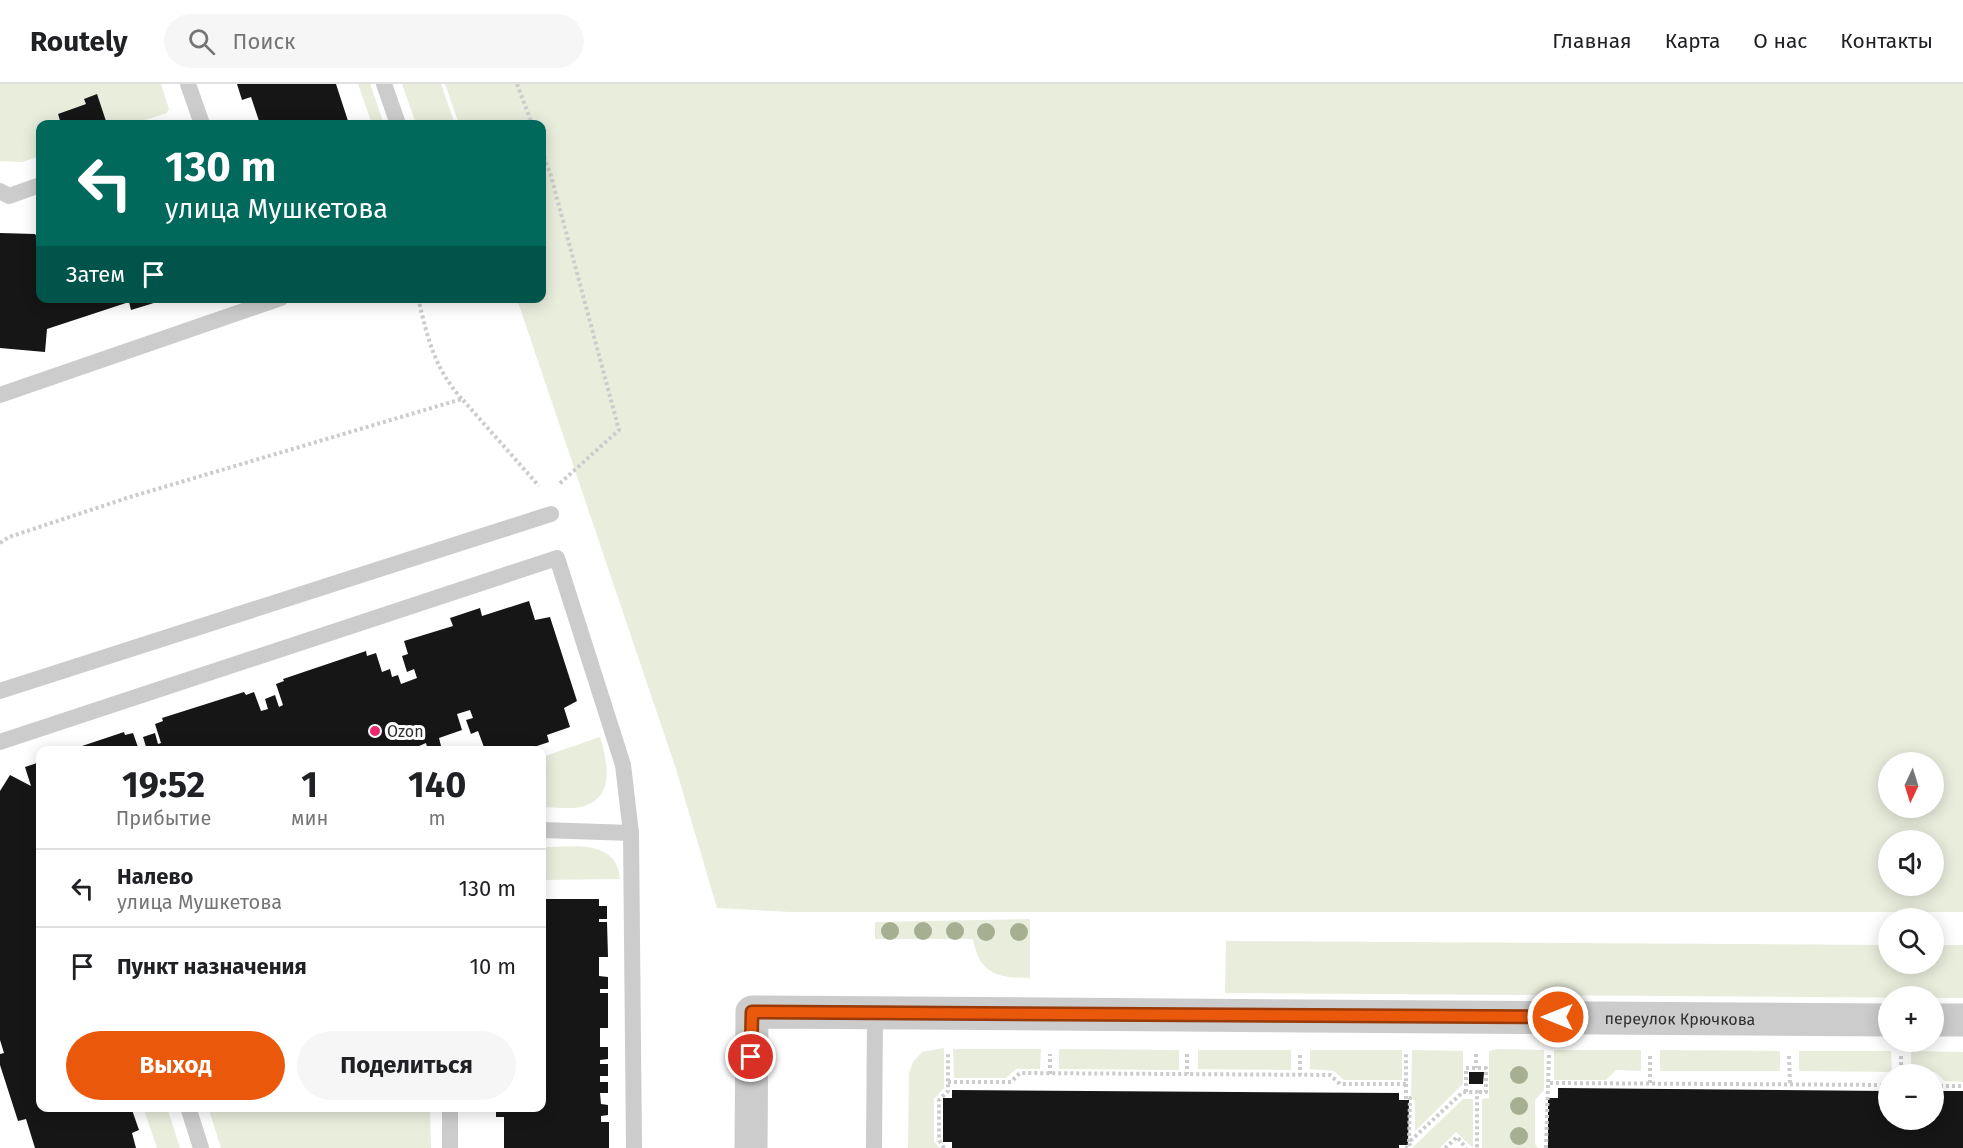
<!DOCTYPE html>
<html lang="ru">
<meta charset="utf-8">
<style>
:root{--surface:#fff;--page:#f6f6f6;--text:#202124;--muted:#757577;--line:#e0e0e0;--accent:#ea580c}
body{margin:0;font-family:"Fira Sans",sans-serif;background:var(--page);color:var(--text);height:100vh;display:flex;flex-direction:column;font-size:22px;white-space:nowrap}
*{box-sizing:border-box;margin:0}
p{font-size:20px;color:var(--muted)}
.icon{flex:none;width:33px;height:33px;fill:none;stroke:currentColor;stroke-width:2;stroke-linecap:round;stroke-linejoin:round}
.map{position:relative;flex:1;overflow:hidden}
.panel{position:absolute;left:36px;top:662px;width:510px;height:366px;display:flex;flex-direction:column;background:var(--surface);border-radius:12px;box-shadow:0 3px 15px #0003}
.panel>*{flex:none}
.top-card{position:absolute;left:36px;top:36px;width:510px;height:183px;border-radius:12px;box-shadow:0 3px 15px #0003;background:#00695c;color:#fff;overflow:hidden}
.needle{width:39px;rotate:184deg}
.fabs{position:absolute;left:1878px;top:668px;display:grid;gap:12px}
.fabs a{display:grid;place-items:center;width:66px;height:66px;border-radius:50%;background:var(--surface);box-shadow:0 3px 15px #0003;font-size:30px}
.pin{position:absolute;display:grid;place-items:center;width:51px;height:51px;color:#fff;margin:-26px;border:3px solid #fff;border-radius:50%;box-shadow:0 2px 6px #0007}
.me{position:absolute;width:66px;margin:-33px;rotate:270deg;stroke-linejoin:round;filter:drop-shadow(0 0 4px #0008)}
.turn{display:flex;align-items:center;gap:21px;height:126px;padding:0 30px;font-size:27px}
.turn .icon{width:78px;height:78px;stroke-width:2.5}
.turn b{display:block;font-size:42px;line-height:51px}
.then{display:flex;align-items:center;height:57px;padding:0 30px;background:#0003;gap:12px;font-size:22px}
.eta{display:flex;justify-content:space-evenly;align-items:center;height:102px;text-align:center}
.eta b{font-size:36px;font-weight:700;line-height:42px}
.action{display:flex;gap:12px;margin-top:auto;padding:12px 30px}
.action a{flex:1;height:69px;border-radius:36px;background:var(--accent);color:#fff;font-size:24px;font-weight:700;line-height:69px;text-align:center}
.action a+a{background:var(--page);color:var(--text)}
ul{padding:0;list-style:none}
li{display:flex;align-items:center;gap:18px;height:78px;padding:0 30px;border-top:2px solid var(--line)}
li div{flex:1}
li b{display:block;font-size:22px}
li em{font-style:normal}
header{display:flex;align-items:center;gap:36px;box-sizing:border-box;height:84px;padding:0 30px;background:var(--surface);border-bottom:2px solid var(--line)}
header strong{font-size:28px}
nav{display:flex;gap:33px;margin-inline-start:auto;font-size:21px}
.search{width:420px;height:54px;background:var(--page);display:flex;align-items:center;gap:15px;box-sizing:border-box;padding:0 21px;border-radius:33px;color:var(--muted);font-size:22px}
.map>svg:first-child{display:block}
</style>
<header>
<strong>Routely</strong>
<div class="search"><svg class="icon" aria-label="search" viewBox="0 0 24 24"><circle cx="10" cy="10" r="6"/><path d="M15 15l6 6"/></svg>Поиск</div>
<nav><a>Главная</a><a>Карта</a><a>О нас</a><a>Контакты</a></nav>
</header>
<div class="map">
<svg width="1963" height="1064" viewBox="0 0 1963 1064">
<rect width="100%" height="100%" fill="#fff"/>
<g fill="#e9eddc" fill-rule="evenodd">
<path d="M0 0H161L169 25 167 29 133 40H96L106 37 96 11 85 15 86 20 58 30 61 40H40V72L23 78 0 77Z"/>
<path d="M358 0H370L384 40H372Z"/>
<path d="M402 0H441L455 40H416Z"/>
<path d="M445 0H1963V828H790L717 824 676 685 517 215 542 214V40H459ZM1888 678H1934V723H1888ZM1888 756H1934V801H1888Z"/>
<path d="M600 653C607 677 616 712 584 722 572 726 554 723 542 723V673Z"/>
<path d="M542 763C572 763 617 754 620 795L542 796Z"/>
<path d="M1030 835V894C998 894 979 890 973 855H875V838Z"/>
<path d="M1226 857 1888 861V879H1934V861H1963V914L1225 909Z"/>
<path d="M944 964V1004L934 1015V1058L940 1064H908L909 989 913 978 922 968Z"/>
<path d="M953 965H1041L1040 985H1016L1006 994H954Z"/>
<path d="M1059 965 1179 966V986L1059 985Z"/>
<path d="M1497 965 1544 966V1006L1535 1016V1060L1538 1064H1482V1015L1489 1014V967Z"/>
<path d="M1198 966H1291V986L1198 985Z"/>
<path d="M1310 966H1402V996H1344L1334 987 1310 985Z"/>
<path d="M1412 966 1463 967V1000L1415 1047V1017L1411 1012Z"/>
<path d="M1554 966H1641V987L1616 986 1606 996H1554Z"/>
<path d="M1660 966 1780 967V987H1660Z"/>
<path d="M1799 967H1891L1892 988 1799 987Z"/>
<path d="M1911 967 1963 968V998L1945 997 1935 988H1911Z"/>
<path d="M1463 1015H1473V1064L1456 1048 1440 1064H1412Z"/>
<path d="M143 1023H167L180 1064H157Z"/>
<path d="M208 1023H430L431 1064H221Z"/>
</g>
<g fill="#161616">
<path d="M237 0H336L349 40H260L251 13 242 16Z"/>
<path d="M97 10 106 37 96 40H61L58 30 86 20 84 15Z"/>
<path d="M0 149 35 150 40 158V214L167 215 131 226 129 218 47 245 45 268 0 264Z"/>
<path d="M529 517 535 536 550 533 577 617 564 624 570 643 547 651 549 658 525 666H485L478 647 471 650 466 636 473 634 470 626 457 630 462 646 439 654 441 662 428 666 426 659 419 662 420 666H147L143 653 155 649 158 660 161 659 155 640 163 637 162 634 244 608 246 611 254 608 261 627 268 625 265 615 275 611 279 623 283 621 276 600 284 597 283 595 366 567 367 572 376 569 382 588 390 585 392 593 398 591 401 600 417 594 414 585 407 588 402 572 408 570 404 557 453 542 450 534 480 524 482 532Z"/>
<path d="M124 648 125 651 133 649 139 666H70Z"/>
<path d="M40 678V1023H131L139 1046 132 1049 136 1064H35L26 1035 18 1037 0 981V970L4 969 0 956V707L10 691 31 702 25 683Z"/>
<path d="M542 815H599V822H607V835H599V838H607L608 873H599V892L608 893V905H600V909H608V944H600V963H608V975L600 976V980H608V992H600V998H608V1009H600L601 1020 608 1021V1031L601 1032V1038H609V1064H504V1033H496V1023H542Z"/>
<path d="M1469 988H1484L1483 1000H1469Z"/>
<path d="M1558 1004 1888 1007V1035H1934V1007H1963V1064H1548V1014H1558Z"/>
<path d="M952 1006 1399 1009V1016H1409L1408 1061H1399V1064H952V1058H943V1014H952Z"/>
</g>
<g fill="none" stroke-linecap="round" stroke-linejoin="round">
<g stroke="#ccc" stroke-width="4" stroke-dasharray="3 3" stroke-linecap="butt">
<path d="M517 0 532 40"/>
<path d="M542 67 551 92 619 346 558 401"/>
<path d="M418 214C428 255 434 284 462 315"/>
<path d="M0 459 9 453 130 413 462 315 539 402"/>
<path d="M1187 970V990"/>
<path d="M1476 970V984"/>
<path d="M1300 971V991"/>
<path d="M1650 972V1000"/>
<path d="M1789 972 1790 1001"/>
<path d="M1901 972V990"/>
<path d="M1050 990V970"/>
<path d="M948 998H1011L1020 989 1330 991 1340 1000H1406V970"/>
<path d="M1550 999 1888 1001"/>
<path d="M1406 1000V1015L1410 1014 1409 1058"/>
<path d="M1934 1002H1963"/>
<path d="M1466 1008V984H1486V1008H1477"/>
<path d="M944 1064 939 1056V1016L948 1007V968"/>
<path d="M1405 1064 1410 1063 1409 1058 1463 1008H1477V1064"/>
<path d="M1445 1064 1457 1053 1466 1064"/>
<path d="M1546 1064 1549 971"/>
</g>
<g stroke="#ccc" stroke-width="16">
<path d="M188 0 202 40"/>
<path d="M384 0 398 40"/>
<path d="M0 107 9 112 40 101"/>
<path d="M0 311 281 214"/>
<path d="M0 607 551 430"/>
<path d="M0 658 557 474 623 681 631 749"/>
<path d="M542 746 631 749 634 1064"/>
<path d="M188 1023 201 1064"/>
<path d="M450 1023V1064"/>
<path d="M874 1064 875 929"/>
</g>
<g stroke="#ccc" stroke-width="33">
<path d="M1934 936H1963"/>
<path id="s1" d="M751 1064 752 928 1888 936"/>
</g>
</g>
<g fill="#a7af93">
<circle cx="890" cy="847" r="9"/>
<circle cx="923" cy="847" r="9"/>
<circle cx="955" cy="847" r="9"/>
<circle cx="986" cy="848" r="9"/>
<circle cx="1019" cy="848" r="9"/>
<circle cx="1519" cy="991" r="9"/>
<circle cx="1519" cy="1022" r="9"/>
<circle cx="1519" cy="1052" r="9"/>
</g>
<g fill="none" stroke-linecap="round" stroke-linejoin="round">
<defs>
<path id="route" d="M751 973 752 928 1558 933"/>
</defs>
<use href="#route" stroke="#983908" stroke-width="15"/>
<use href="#route" stroke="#ea580c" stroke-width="10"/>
</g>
<circle fill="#ee286d" stroke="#fff" stroke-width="2" cx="375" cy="647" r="6"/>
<g text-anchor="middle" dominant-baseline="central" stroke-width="6" stroke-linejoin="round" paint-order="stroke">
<g font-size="16" fill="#2f2f2f" stroke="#fff" text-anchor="start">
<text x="387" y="647">Ozon</text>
</g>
<g font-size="16" fill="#2f2f2f" stroke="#fff">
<text stroke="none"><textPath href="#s1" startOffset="1064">переулок Крючкова</textPath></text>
</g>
</g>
</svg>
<div class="fabs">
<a><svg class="needle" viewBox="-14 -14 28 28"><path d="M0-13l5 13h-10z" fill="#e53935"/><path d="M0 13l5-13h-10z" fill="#757577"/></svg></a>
<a><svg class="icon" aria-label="sound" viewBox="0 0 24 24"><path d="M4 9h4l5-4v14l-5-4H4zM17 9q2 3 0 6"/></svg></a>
<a><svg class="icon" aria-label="search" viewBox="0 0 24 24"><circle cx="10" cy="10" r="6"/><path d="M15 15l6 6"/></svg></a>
<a>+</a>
<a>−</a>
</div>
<div class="pin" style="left:751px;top:973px;background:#d93025"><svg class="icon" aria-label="arrive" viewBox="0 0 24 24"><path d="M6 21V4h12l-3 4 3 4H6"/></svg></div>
<svg class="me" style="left:1558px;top:933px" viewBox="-20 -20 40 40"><circle r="17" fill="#ea580c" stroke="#fff" stroke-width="3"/><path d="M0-11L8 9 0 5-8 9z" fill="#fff"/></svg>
<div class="top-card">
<div class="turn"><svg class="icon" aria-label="left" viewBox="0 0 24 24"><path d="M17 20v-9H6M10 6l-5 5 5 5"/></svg><div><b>130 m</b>улица Мушкетова</div></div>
<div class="then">Затем<svg class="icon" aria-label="arrive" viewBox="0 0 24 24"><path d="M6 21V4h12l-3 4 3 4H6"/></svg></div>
</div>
<section class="panel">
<div class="eta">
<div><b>19:52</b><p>Прибытие</p></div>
<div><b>1</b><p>мин</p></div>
<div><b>140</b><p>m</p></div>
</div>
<ul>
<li><svg class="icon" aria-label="left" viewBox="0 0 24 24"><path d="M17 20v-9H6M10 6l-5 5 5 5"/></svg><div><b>Налево</b><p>улица Мушкетова</p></div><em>130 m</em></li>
<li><svg class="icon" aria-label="arrive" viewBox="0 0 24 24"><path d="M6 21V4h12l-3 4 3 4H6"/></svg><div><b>Пункт назначения</b></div><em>10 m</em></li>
</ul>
<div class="action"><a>Выход</a><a>Поделиться</a></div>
</section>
</div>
